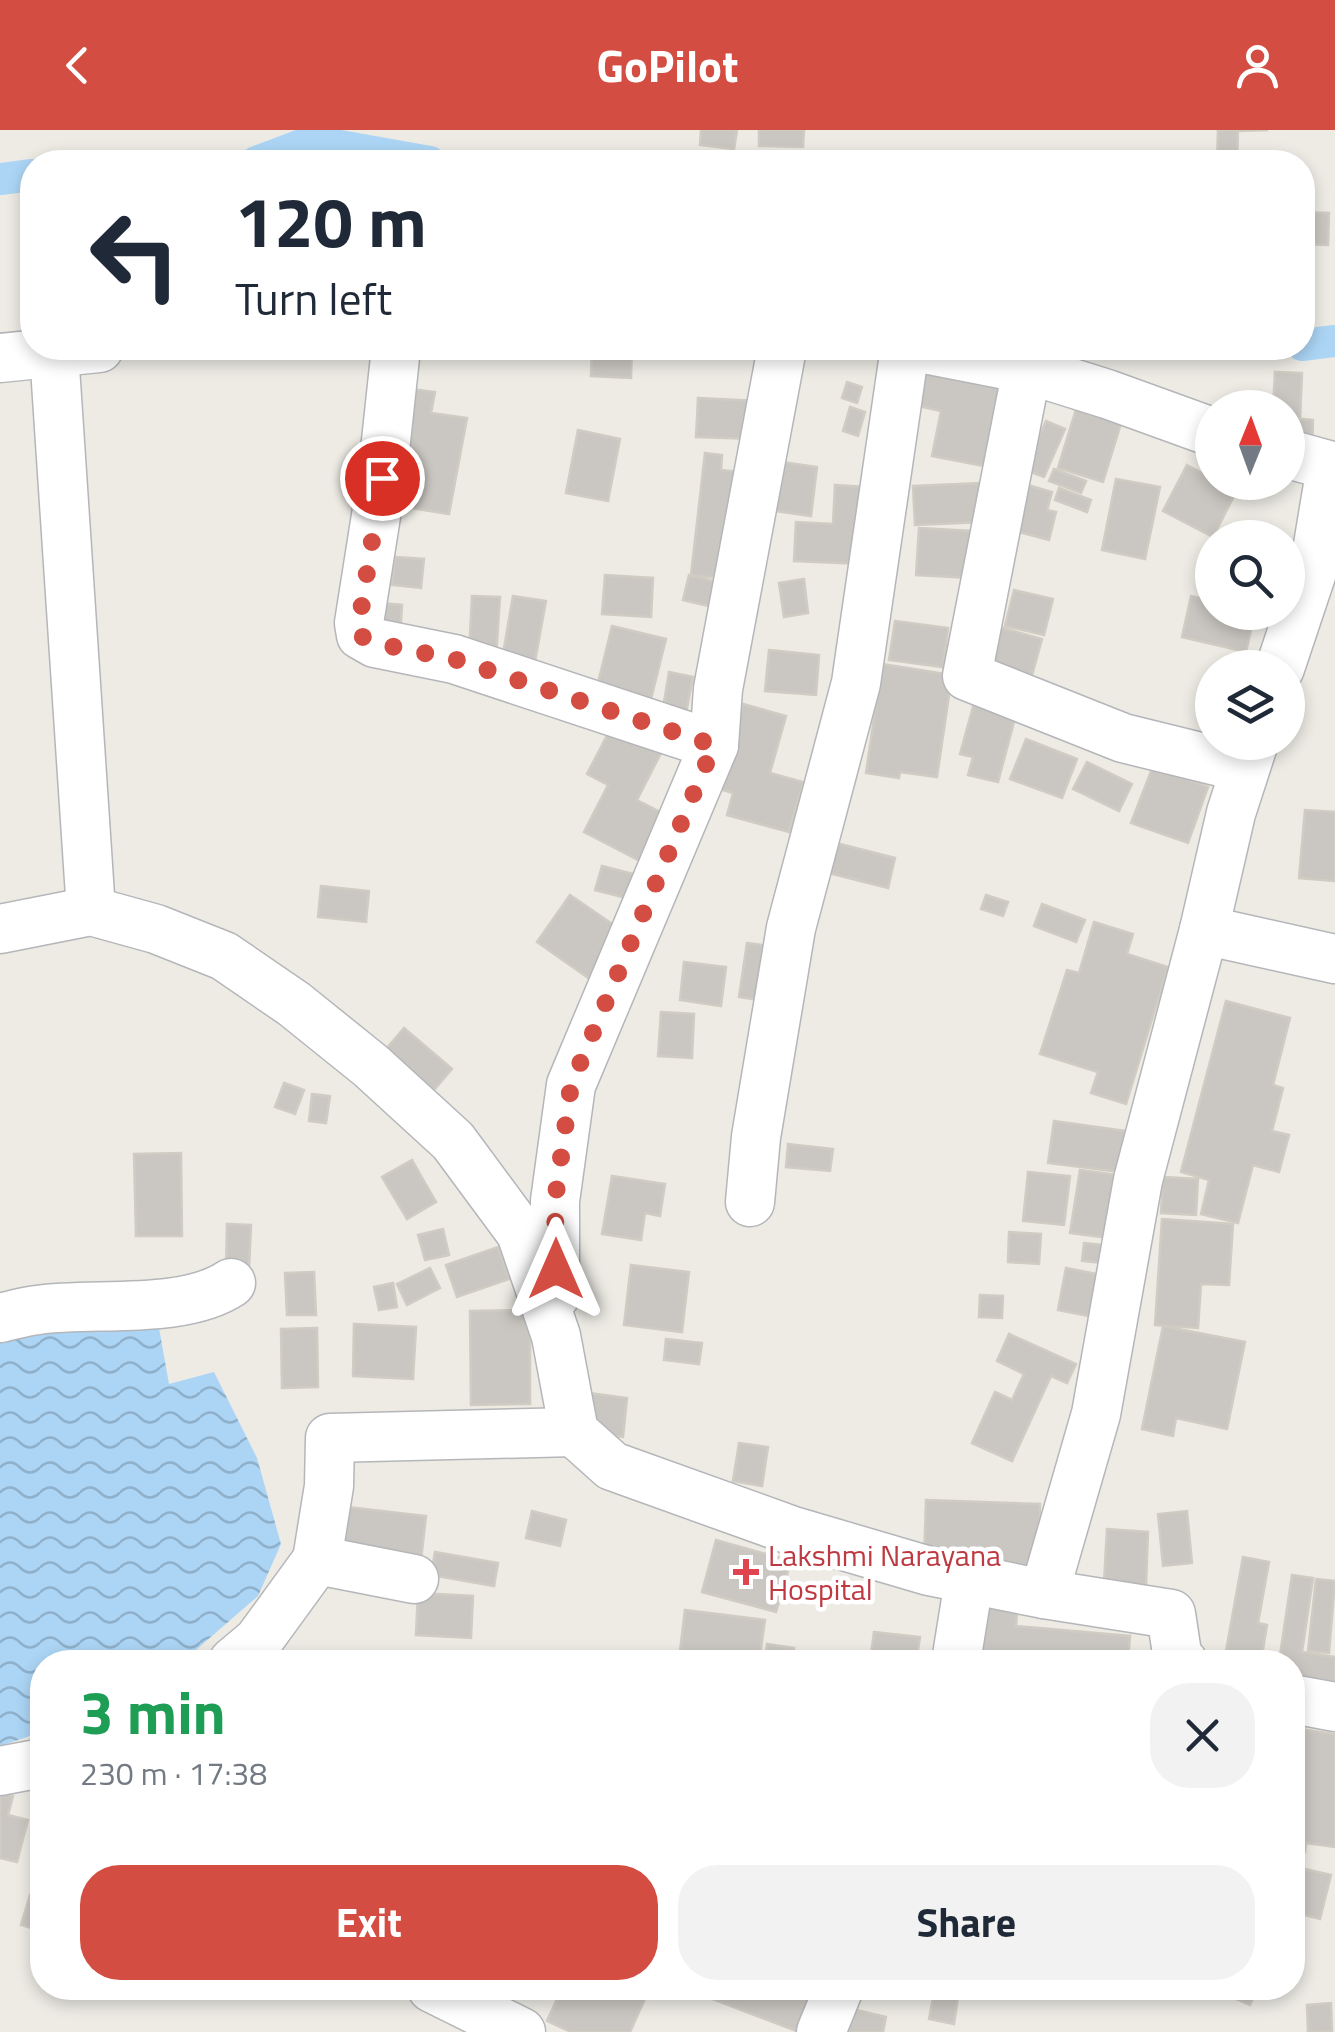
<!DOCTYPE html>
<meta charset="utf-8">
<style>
:root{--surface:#fff;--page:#f2f2f3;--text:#1f2937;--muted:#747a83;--accent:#d44d42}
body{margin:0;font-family:"Titillium Web",sans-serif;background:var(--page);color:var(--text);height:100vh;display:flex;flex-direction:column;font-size:38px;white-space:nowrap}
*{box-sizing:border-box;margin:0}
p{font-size:32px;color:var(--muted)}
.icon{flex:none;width:55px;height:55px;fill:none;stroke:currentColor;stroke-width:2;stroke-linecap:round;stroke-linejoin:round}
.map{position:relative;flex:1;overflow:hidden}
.side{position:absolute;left:30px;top:1520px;width:1275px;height:350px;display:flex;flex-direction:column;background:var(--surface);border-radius:40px;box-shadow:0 5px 15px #0003}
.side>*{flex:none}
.hud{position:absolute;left:20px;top:20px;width:1295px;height:210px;border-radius:40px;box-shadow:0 5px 15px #0003;background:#fff;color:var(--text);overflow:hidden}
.needle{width:65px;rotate:1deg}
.fabs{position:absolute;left:1195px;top:260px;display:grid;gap:20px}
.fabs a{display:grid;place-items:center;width:110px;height:110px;border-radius:50%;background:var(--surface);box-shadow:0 5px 15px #0003;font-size:50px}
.pin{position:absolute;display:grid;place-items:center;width:85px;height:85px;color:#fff;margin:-42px;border:5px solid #fff;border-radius:50%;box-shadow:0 2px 10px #0007}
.me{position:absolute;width:110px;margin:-55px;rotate:0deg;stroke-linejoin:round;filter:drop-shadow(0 0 8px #0008)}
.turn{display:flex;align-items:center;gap:35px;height:210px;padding:0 50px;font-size:45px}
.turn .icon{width:130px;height:130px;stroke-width:2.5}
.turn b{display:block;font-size:70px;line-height:85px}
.round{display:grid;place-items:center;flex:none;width:105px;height:105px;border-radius:40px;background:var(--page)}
.summary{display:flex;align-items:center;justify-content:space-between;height:170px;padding:0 50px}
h1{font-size:60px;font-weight:700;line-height:75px;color:#1e9e55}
.cta{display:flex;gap:20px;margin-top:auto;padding:20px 50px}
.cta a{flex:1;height:115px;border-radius:40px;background:var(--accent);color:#fff;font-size:40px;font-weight:700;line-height:115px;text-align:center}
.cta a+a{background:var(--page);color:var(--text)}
header{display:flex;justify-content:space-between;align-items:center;height:130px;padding:0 50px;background:var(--accent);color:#fff;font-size:45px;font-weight:700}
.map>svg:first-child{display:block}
</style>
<header><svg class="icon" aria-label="back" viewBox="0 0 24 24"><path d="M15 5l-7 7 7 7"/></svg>GoPilot<svg class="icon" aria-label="person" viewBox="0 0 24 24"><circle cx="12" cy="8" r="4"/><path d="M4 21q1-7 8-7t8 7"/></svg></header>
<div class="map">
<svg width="1335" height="1902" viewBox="0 0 1335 1902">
<defs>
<pattern id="water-waves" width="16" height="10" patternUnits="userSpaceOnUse" patternTransform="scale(2.5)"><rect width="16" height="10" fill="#acd5f5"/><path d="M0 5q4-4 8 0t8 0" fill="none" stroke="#8fb0ca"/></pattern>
</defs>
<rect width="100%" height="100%" fill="#edebe4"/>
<path fill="url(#water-waves)" d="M147 1189 159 1198 169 1254 214 1242 257 1328 281 1414 258 1466 197 1519 176 1532H42V1602L0 1616V1209Z"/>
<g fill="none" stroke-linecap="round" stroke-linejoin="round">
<g stroke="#acd5f5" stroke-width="32">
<path d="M256 32 312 11 430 32"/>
<path d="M0 49 32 45"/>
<path d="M1302 215 1335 211"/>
</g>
</g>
<g fill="#cac7c2" stroke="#d0ccc3" stroke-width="2.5">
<path d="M701 0H737L734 19 700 15Z"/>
<path d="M759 0H804L803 17 759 16Z"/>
<path d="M1218 0H1268L1238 1 1237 32H1217Z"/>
<path d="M1302 82 1329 83 1328 115 1302 114Z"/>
<path d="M592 218H632L631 248 591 246Z"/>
<path d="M923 230 1006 246 989 337 932 326 941 281 914 275Z"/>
<path d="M1275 242 1302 243 1300 289 1313 290 1312 318 1288 317V278H1273Z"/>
<path d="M847 252 862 257 857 273 842 268Z"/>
<path d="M411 259 435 262 431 283 467 288 449 384 393 375Z"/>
<path d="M698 268 758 271 755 309 696 307Z"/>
<path d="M1078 273 1123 287 1103 352 1058 338Z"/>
<path d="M850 277 865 282 858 306 843 301Z"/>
<path d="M1046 291 1065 299 1044 347 1025 340Z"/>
<path d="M578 300 620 309 608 371 566 363Z"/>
<path d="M705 323 722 325 721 340 749 343 736 450 691 445Z"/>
<path d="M775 331 817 337 811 386 768 380Z"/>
<path d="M1187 335 1210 347 1212 343V352H1241L1213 407 1163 381Z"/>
<path d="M1054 339 1086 351 1081 363 1049 351Z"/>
<path d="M1116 349 1160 357 1145 429 1102 420Z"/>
<path d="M981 353 983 392 915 395 913 356Z"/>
<path d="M1021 353 1052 362 1047 380 1056 382 1049 410 1008 399Z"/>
<path d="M835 355 866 357 862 434 794 431 796 392 833 394Z"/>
<path d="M1059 358 1091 370 1087 382 1055 370Z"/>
<path d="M919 398 973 401 970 448 916 445Z"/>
<path d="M1237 398 1273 399V408H1237Z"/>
<path d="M395 427 424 429 421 458 392 455Z"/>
<path d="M605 445 653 448 651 487 602 484Z"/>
<path d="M689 445 733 456 726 480 683 470Z"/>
<path d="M804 449 808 483 784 487 779 453Z"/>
<path d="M1014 460 1053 469 1044 505 1005 496Z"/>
<path d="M472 466 500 467 496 527 469 525Z"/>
<path d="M513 466 546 471 533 542 501 536Z"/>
<path d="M1191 466 1212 471V482H1255L1246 522 1182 507Z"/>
<path d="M381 473 402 475 400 507 378 506Z"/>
<path d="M895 491 948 498 943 537 889 530Z"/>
<path d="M612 496 666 509 651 569 597 557Z"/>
<path d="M999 497 1042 509 1029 556 986 544Z"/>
<path d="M769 520 819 525 816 565 765 561Z"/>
<path d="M882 534 952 545 937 647 900 642 899 648 866 643Z"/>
<path d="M669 542 693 547 685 588 662 584Z"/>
<path d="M977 562 1019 573 998 652 968 645 973 627 960 624Z"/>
<path d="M743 574 786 586 770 643 803 652 789 702 727 685 733 663 719 659Z"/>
<path d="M612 596 662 621 637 670 666 685 642 732 584 702 608 655 587 644Z"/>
<path d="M1026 609 1077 629 1062 668 1010 649Z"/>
<path d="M1087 632 1132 654 1119 681 1073 659Z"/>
<path d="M1153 636 1208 657 1188 713 1131 693Z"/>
<path d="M1305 680 1335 682V751L1299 748Z"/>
<path d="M836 713 895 728 888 758 829 743Z"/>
<path d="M602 736 641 746 634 770 595 760Z"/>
<path d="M321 756 369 761 366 792 318 787Z"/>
<path d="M570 765 627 804 594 852 537 812Z"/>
<path d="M986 765 1008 772 1003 786 981 779Z"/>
<path d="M1042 774 1085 790 1076 812 1034 796Z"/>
<path d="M1094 792 1133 804 1127 824 1168 837 1126 974 1091 963 1098 942 1040 924 1067 840 1079 843Z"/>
<path d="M747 813 786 818 779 873 739 867Z"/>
<path d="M684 832 726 837 721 876 680 870Z"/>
<path d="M1226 871 1290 888 1273 955 1283 958 1272 1001 1289 1005 1279 1042 1253 1035 1238 1093 1201 1084 1209 1050 1181 1042Z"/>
<path d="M661 882 694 884 692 928 658 926Z"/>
<path d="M404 898 452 939 428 967 380 926Z"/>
<path d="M284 953 304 960 295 984 275 977Z"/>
<path d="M312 964 330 966 326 993 309 991Z"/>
<path d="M1054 991 1126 1001 1121 1042 1048 1033Z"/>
<path d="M788 1014 833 1019 830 1041 786 1037Z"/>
<path d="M181 1023 182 1106H136L134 1024Z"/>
<path d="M412 1030 436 1072 407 1089 382 1047Z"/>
<path d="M1080 1040 1118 1045 1109 1108 1070 1103Z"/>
<path d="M1028 1042 1070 1046 1064 1095 1023 1091Z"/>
<path d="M612 1046 665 1054 660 1086 645 1083 641 1110 602 1104Z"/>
<path d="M1163 1047 1198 1049 1196 1085 1161 1083Z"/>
<path d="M1162 1089 1233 1094 1229 1155 1201 1154 1198 1198 1155 1195Z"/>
<path d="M227 1094 251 1095 249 1139 226 1138Z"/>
<path d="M443 1099 449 1125 425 1130 418 1105Z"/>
<path d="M1009 1102 1041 1104 1039 1134 1008 1132Z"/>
<path d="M1084 1113 1104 1115 1102 1133 1082 1131Z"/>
<path d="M498 1117 509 1149 457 1167 446 1135Z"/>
<path d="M631 1135 689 1142 682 1202 624 1195Z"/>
<path d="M430 1138 440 1158 407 1175 397 1154Z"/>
<path d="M1066 1138 1107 1146 1099 1188 1058 1180Z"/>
<path d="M314 1142 316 1185H287L285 1143Z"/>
<path d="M393 1153 397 1177 379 1180 374 1157Z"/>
<path d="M980 1165 1003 1166 1002 1188 979 1187Z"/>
<path d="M530 1180V1274L471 1275 470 1181Z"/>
<path d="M354 1194 416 1197 413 1249 353 1246Z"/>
<path d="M1163 1196 1245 1212 1227 1299 1176 1288 1173 1306 1142 1299Z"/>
<path d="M317 1198 318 1257 282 1258 281 1199Z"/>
<path d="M1009 1204 1076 1234 1067 1253 1051 1246 1012 1331 972 1313 995 1262 1012 1270 1024 1244 997 1231Z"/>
<path d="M666 1209 702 1213 699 1234 664 1230Z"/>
<path d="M589 1263 627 1268 623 1307 584 1303Z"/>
<path d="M739 1313 768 1317 762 1356 733 1351Z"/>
<path d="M926 1370 1040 1374 1038 1438 924 1433Z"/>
<path d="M347 1377 426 1386 420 1439 341 1431Z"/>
<path d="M532 1381 566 1390 560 1416 526 1408Z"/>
<path d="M1187 1381 1192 1433 1163 1436 1158 1384Z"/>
<path d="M1107 1399 1148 1402 1146 1455 1104 1453Z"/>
<path d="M716 1410 791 1431 776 1482 702 1462Z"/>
<path d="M435 1422 498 1433 494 1456 431 1445Z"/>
<path d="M1243 1427 1269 1432 1258 1493 1267 1495 1261 1532H1224Z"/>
<path d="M1292 1445 1313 1448 1302 1522 1335 1527V1562L1292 1556V1532H1279Z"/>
<path d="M1316 1449 1335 1451 1329 1523 1308 1521Z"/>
<path d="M418 1463 473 1466 471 1508 416 1505Z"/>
<path d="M980 1468 1018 1470 1016 1496 1130 1506 1128 1532H976Z"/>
<path d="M685 1480 765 1490 759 1532 679 1529Z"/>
<path d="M874 1502 920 1507 916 1532H870Z"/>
<path d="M767 1514 794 1518 792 1532H765Z"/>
<path d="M1292 1598 1335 1604V1717L1306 1713 1305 1722 1292 1720Z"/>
<path d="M0 1662 13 1666 8 1685 28 1690 17 1732 0 1728Z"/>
<path d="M1305 1739 1331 1745 1320 1789 1293 1782Z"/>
<path d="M30 1765 42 1769V1801L21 1795Z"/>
<path d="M562 1858H620L645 1869 630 1902H571L547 1891Z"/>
<path d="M684 1858H816L799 1902Z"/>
<path d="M1236 1858H1258L1250 1875 1231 1867Z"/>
<path d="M934 1863 958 1867 954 1894 929 1889Z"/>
<path d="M1331 1873 1332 1901 1308 1902 1307 1875Z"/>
<path d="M844 1877 886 1887 883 1902H839Z"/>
</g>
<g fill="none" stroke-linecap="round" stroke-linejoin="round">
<defs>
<g id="minor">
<path d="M396 218 382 348 359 493 361 505 375 513 454 529 714 615 571 955 555 1071V1166"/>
<path d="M919 218 1027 239 1107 264 1212 302"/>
<path d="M54 222 91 781"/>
<path d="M0 228 99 218"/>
<path d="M1027 239 967 546 1123 608 1245 638"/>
<path d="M1288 324 1335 337"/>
<path d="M1280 538 1315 433 1331 337"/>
<path d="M714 615 718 559 782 218"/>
<path d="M0 799 91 781 156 799 224 826 294 874 371 936 453 1011 521 1103 556 1206 574 1302 612 1336 793 1401 929 1441 1044 1464 1171 1484 1178 1530 1183 1532"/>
<path d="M1204 800 1231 683 1254 612"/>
<path d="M750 1072 756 1007 791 798 856 553 905 218"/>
<path d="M0 1188C13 1185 26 1181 38 1180 94 1172 183 1185 231 1153"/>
<path d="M317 1430 329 1356 330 1308 574 1302"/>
<path d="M1044 1464 1096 1284 1138 1050 1204 800 1335 829"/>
<path d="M233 1532 258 1511 317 1430 414 1449"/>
<path d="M956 1532 969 1451"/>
<path d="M1292 1569 1335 1577"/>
<path d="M0 1641 42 1633"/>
<path d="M432 1858 521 1902"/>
<path d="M821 1902 839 1858"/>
</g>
</defs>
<use href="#minor" stroke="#b4b6b9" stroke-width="51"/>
<use href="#minor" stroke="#fff" stroke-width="48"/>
</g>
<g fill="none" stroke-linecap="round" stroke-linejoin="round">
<path stroke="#d44d42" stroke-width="18" stroke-dasharray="0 32.4" d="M382 348 359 493 361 506 375 513 454 529 714 615 571 955 555 1071 556 1139"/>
</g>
<path fill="#e0444e" stroke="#fff" stroke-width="4" d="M741 1427h10v10h10v10h-10v10h-10v-10h-10v-10h10z"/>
<g text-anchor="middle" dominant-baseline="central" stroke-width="9" stroke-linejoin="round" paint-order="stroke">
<g font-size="30" fill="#be3a42" stroke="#fff" text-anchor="start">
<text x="768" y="1425">Lakshmi Narayana<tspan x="768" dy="34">Hospital</tspan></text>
</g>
</g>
</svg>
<div class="fabs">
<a><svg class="needle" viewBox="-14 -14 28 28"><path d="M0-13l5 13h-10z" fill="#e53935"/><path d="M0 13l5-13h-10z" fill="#747a83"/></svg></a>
<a><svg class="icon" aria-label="search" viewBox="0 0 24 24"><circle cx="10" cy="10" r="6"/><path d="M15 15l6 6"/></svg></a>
<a><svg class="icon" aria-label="layers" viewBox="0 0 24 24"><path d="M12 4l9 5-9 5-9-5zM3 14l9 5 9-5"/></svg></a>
</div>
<div class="pin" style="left:382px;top:348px;background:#d93025"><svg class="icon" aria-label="arrive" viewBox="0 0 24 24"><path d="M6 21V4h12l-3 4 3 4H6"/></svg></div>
<svg class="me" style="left:556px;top:1139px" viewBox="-20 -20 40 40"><path d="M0-17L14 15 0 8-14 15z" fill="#d44d42" stroke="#fff" stroke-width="4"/></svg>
<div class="hud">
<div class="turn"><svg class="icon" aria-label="left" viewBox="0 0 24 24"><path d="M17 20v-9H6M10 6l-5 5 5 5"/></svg><div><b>120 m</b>Turn left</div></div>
</div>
<section class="side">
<div class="summary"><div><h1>3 min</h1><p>230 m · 17:38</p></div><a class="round"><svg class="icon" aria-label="close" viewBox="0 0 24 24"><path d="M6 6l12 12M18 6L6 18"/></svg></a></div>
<div class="cta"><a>Exit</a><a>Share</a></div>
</section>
</div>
